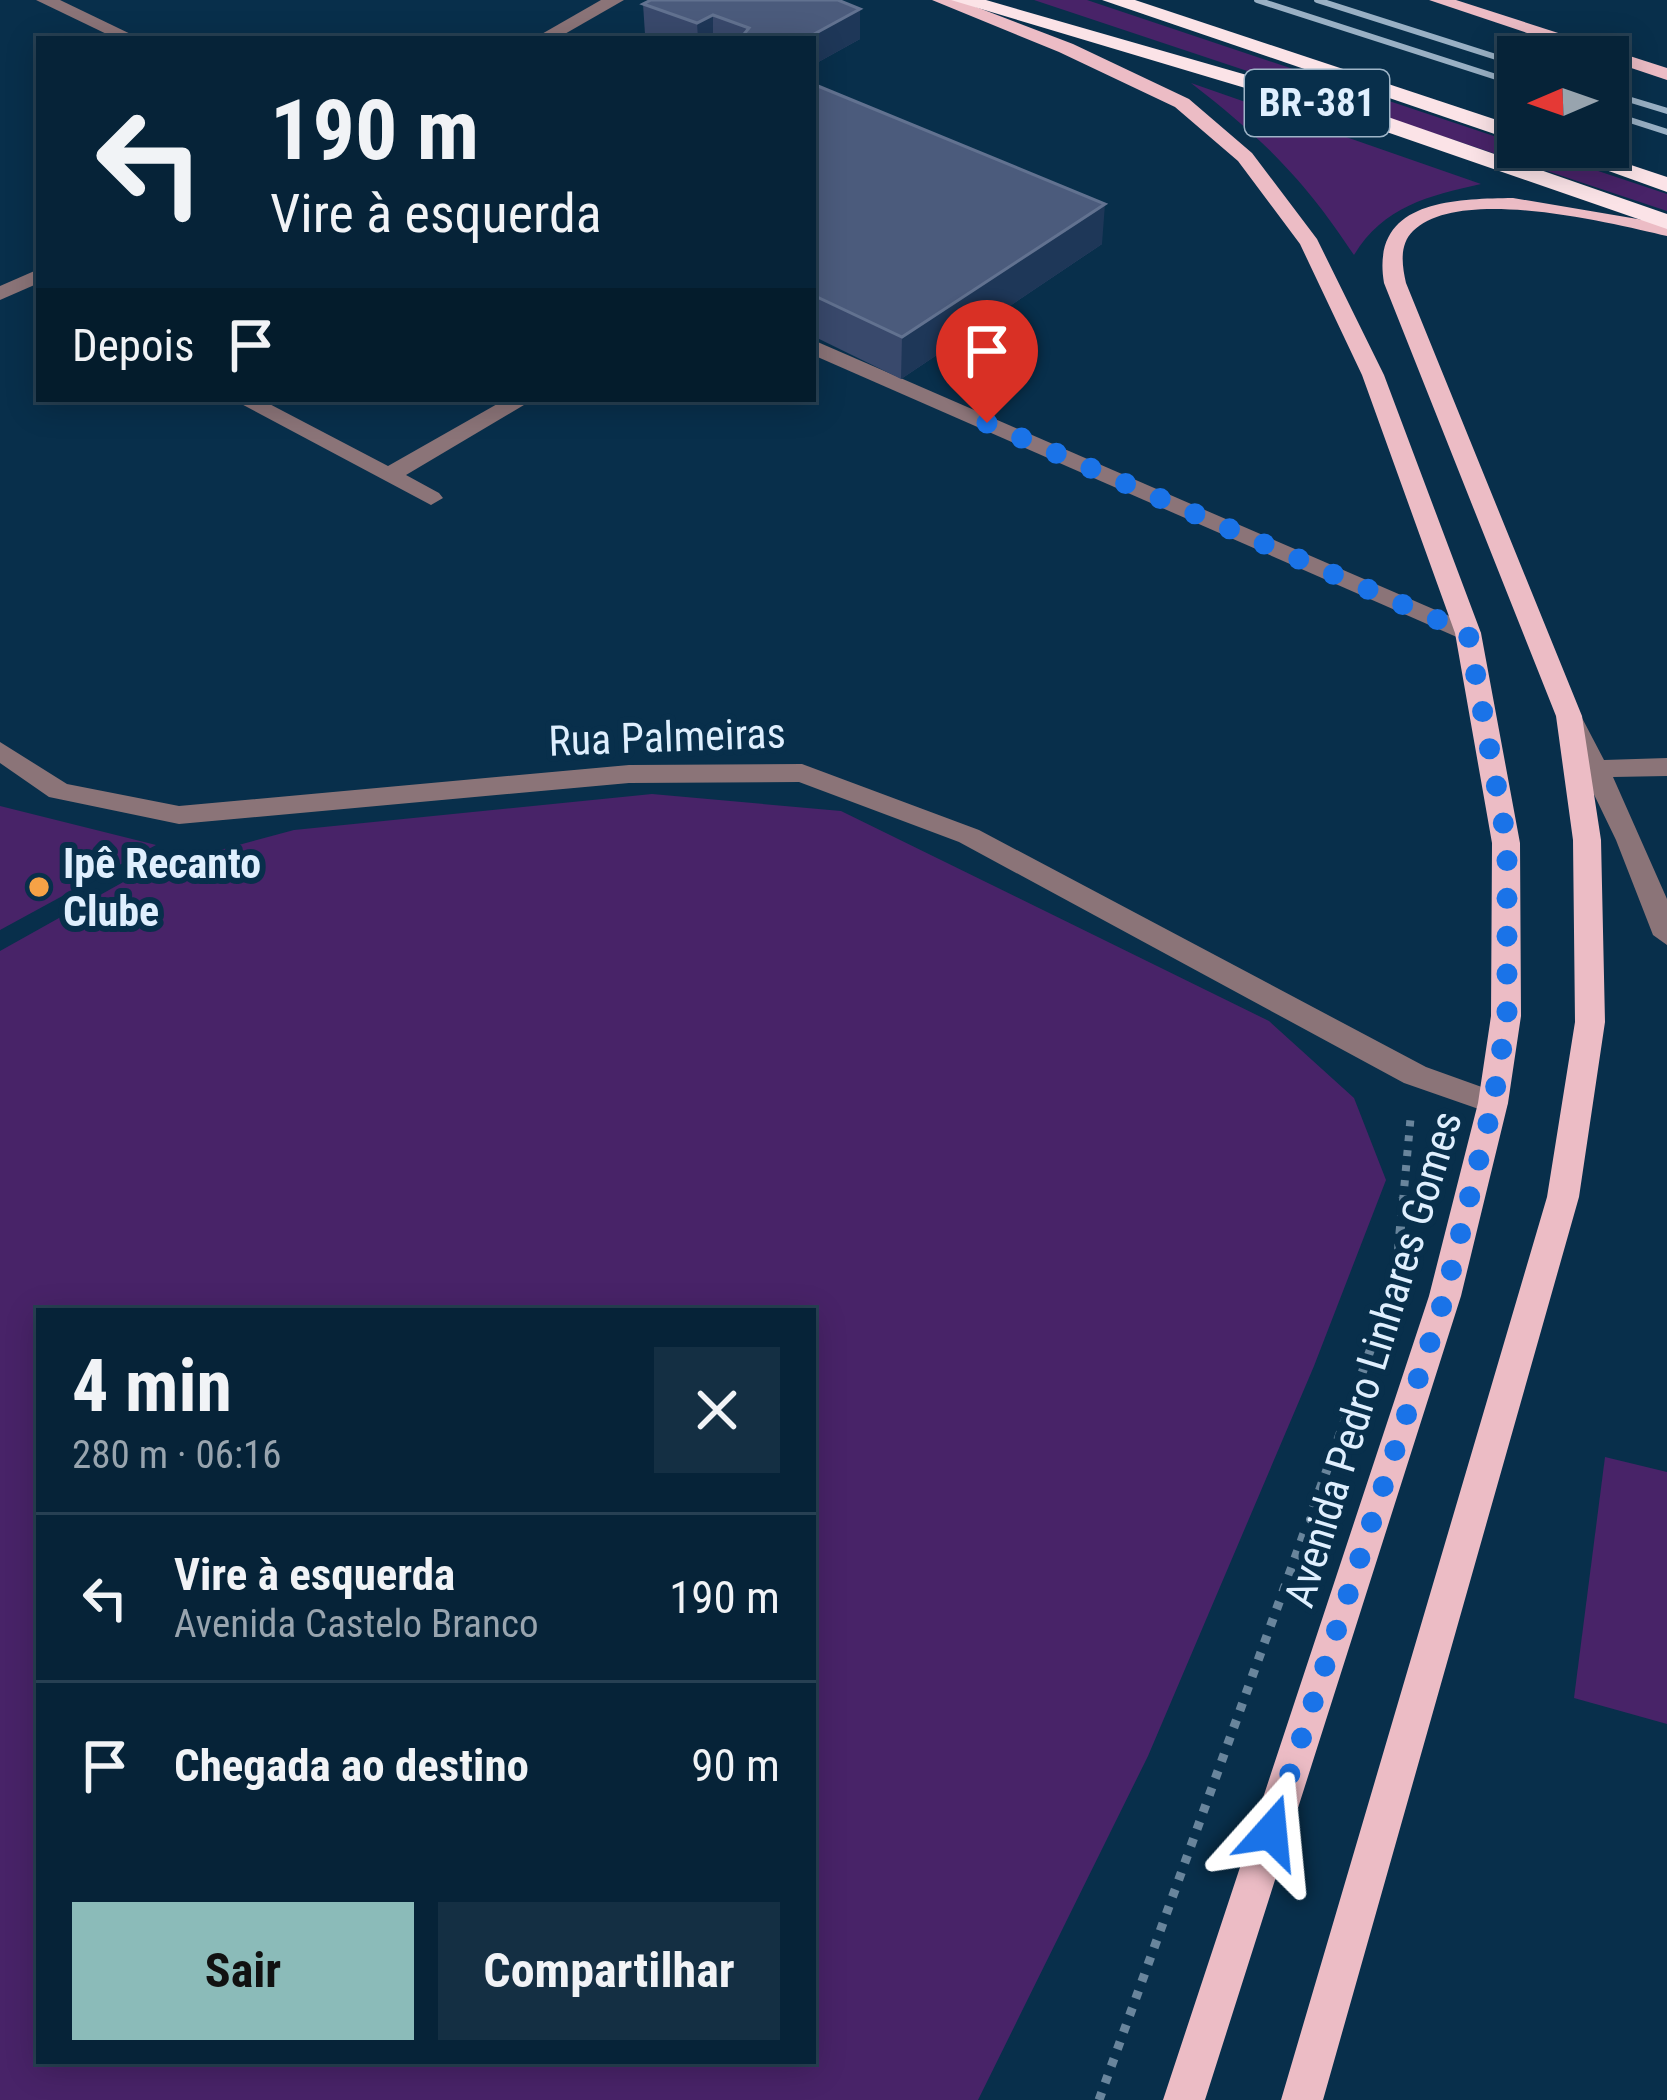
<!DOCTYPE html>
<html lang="pt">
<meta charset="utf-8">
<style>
:root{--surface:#062338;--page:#142f43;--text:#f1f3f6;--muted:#98a4ae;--line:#274053;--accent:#8bbbb9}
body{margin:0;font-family:"Roboto Condensed",sans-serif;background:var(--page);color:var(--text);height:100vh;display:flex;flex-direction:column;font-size:45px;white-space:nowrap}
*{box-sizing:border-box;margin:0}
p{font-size:39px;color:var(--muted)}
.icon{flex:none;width:66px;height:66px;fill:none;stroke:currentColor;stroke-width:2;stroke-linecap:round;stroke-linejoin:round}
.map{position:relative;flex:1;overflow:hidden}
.panel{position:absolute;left:36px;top:1308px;width:780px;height:756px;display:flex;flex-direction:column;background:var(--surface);border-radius:0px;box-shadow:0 6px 30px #0003,0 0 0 3px var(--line)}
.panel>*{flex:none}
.banner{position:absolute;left:36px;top:36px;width:780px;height:366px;border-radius:0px;box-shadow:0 6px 30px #0003,0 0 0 3px var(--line);background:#062338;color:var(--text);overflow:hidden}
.needle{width:78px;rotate:268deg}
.fabs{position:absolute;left:1497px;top:36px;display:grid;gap:24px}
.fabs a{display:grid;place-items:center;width:132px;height:132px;border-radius:0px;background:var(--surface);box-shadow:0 6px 30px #0003,0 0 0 3px var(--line);font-size:60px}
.pin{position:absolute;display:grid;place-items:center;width:102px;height:102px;color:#fff;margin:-123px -51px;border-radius:50% 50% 50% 0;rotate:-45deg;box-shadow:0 0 12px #0007}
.pin .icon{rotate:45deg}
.me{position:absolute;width:132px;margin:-66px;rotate:18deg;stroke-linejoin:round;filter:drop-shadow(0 0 9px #0008)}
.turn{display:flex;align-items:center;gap:42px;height:252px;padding:0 36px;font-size:54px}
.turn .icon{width:156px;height:156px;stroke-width:2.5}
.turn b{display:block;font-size:84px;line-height:102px}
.then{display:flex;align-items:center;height:114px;padding:0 36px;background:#0003;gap:24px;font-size:45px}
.round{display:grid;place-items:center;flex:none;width:126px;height:126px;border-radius:0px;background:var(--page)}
.headline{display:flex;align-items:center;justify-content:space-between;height:204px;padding:0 36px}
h1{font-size:72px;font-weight:700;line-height:90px}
.button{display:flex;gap:24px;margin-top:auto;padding:24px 36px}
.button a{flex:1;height:138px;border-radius:0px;background:var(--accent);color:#111;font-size:48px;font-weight:700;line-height:138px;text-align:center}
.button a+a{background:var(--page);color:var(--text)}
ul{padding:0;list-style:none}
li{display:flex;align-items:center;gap:36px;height:168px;padding:0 36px;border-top:3px solid var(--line)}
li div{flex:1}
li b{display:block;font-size:45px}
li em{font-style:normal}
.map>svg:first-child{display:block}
</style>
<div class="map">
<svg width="1667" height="2100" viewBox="0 0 1667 2100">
<rect width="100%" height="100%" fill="#082f4b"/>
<g fill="#482368" fill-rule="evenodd">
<path d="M1034 0H1087L1667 194V211Z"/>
<path d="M1191 83 1481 184C1428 196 1384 206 1354 255 1304 179 1263 139 1191 83Z"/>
<path d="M652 794 841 811 1269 1021 1354 1098 1386 1180 1314 1366 1148 1756 978 2100H0V951L143 871 294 830ZM39 1311H813V2061H39Z"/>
<path d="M0 806 156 845 0 930Z"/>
<path d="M1605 1457 1667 1472V1724L1574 1698Z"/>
</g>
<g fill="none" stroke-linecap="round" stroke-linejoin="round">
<path stroke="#69859c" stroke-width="8" stroke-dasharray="6 9" stroke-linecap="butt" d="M1403 1201 1411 1113"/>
<path stroke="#69859c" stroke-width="9" stroke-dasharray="8 10" stroke-linecap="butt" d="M1099 2100 1396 1279 1403 1198"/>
<g fill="#8b7478" fill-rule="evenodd">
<path d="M36 0H60L141 39H117Z"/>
<path d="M601 0H624L556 39H533Z"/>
<path d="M39 269V283L0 300V286Z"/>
<path d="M813 340 1477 628 1481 633 1468 641 1459 638 813 355Z"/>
<path d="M232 399H260L388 466 506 399H534L406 475 439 493 443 498 431 505Z"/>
<path d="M1572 714 1581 716 1604 760 1667 758V776L1613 777 1667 899V945L1653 935 1616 840 1559 722Z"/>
<path d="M0 742 67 784 179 806 629 765 802 764 979 830 1426 1067 1504 1095 1508 1103 1504 1111 1493 1114 1404 1083 959 842 799 782 629 783 179 824 49 797 0 763Z"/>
</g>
<g fill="#ecbcc5" fill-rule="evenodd">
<path d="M932 0H958L1073 44 1189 99 1252 153 1317 239 1384 375 1481 633 1520 843 1521 1016 1508 1103 1461 1296 1205 2100H1163L1429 1296 1478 1103 1491 1016 1492 843 1455 633 1362 375 1300 244 1238 161 1175 107 1059 52Z"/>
<path d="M1429 0H1456L1667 68V80Z"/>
<path d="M1513 198 1667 224V236C1611 223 1459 185 1413 231 1399 245 1402 265 1406 283L1582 716 1601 840 1605 1022 1579 1197 1323 2100H1281L1547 1197 1575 1022 1573 840 1556 716 1384 283C1370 200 1453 199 1513 198Z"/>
</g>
<g fill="#fbe3e7" fill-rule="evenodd">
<path d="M951 0H986L1368 110 1667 214V229L1352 120Z"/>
<path d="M1102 0H1135L1518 127V142Z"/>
<path d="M1542 147H1577L1667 177V192Z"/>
</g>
<g stroke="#99b0c4" stroke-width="6">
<path d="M1257 0 1518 84"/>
<path d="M1317 0 1518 64"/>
<path d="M1608 93 1667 111"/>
<path d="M1608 113 1667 132"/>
</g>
</g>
<g fill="#39496c">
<path d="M643 4 860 39 813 65V39H657L645 34Z"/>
<path d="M813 84 1102 244 901 379 813 336Z"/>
</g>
<g fill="#1e3758">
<path d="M860 9V39L813 65V39H805Z"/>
<path d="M713 15V39H698L697 23Z"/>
<path d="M1105 204 1102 244 901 379 902 337Z"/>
</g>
<g fill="#4b5b7c" stroke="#627290" stroke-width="3">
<path d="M651 0H838L860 9 805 39H740L749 28 713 15 697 23 643 4Z"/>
<path d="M813 84 1105 204 902 337 813 295Z"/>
</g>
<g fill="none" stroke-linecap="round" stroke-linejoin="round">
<path stroke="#1a73e8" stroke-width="21" stroke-dasharray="0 37.8" d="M987 423 1468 633 1507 843V1016L1493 1103 1445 1296 1271 1832"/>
</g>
<circle fill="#f6a246" stroke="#082f4b" stroke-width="4.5" cx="39" cy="887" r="12"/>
<g text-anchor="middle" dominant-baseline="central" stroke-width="12" stroke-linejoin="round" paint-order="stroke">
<rect fill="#082f4b" stroke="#9eb5c8" stroke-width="3" x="1245" y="70" width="144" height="66" rx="9"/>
<g font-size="39" font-weight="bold" fill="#dfeffe">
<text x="1317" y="103">BR-381</text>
</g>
<g font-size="42" fill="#dfeffe" stroke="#082f4b">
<text transform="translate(667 737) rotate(-2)">Rua Palmeiras</text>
<text transform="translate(1373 1359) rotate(-73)">Avenida Pedro Linhares Gomes</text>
</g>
<g font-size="42" font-weight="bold" fill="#dfeffe" stroke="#082f4b" text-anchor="start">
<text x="63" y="863">Ipê Recanto<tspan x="63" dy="48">Clube</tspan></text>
</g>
</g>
</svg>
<div class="fabs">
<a><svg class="needle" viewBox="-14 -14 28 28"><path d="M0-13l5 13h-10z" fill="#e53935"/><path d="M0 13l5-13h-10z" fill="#98a4ae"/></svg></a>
</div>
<div class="pin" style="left:987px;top:423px;background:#d93025"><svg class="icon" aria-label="arrive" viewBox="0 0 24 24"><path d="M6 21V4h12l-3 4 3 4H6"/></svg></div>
<svg class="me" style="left:1271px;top:1832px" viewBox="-20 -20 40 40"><path d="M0-17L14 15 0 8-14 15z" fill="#1a73e8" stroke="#fff" stroke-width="4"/></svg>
<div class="banner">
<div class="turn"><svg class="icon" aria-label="left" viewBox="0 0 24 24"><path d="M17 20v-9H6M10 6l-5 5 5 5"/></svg><div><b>190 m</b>Vire à esquerda</div></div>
<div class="then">Depois<svg class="icon" aria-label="arrive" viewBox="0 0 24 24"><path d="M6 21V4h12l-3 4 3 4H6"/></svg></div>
</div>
<section class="panel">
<div class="headline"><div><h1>4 min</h1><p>280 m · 06:16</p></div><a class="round"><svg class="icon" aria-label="close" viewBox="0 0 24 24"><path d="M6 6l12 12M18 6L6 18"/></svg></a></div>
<ul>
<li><svg class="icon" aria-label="left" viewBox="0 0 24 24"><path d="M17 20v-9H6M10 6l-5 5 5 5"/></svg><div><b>Vire à esquerda</b><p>Avenida Castelo Branco</p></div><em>190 m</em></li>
<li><svg class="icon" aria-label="arrive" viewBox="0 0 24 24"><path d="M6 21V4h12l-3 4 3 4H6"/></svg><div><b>Chegada ao destino</b></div><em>90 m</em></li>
</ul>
<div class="button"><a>Sair</a><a>Compartilhar</a></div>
</section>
</div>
